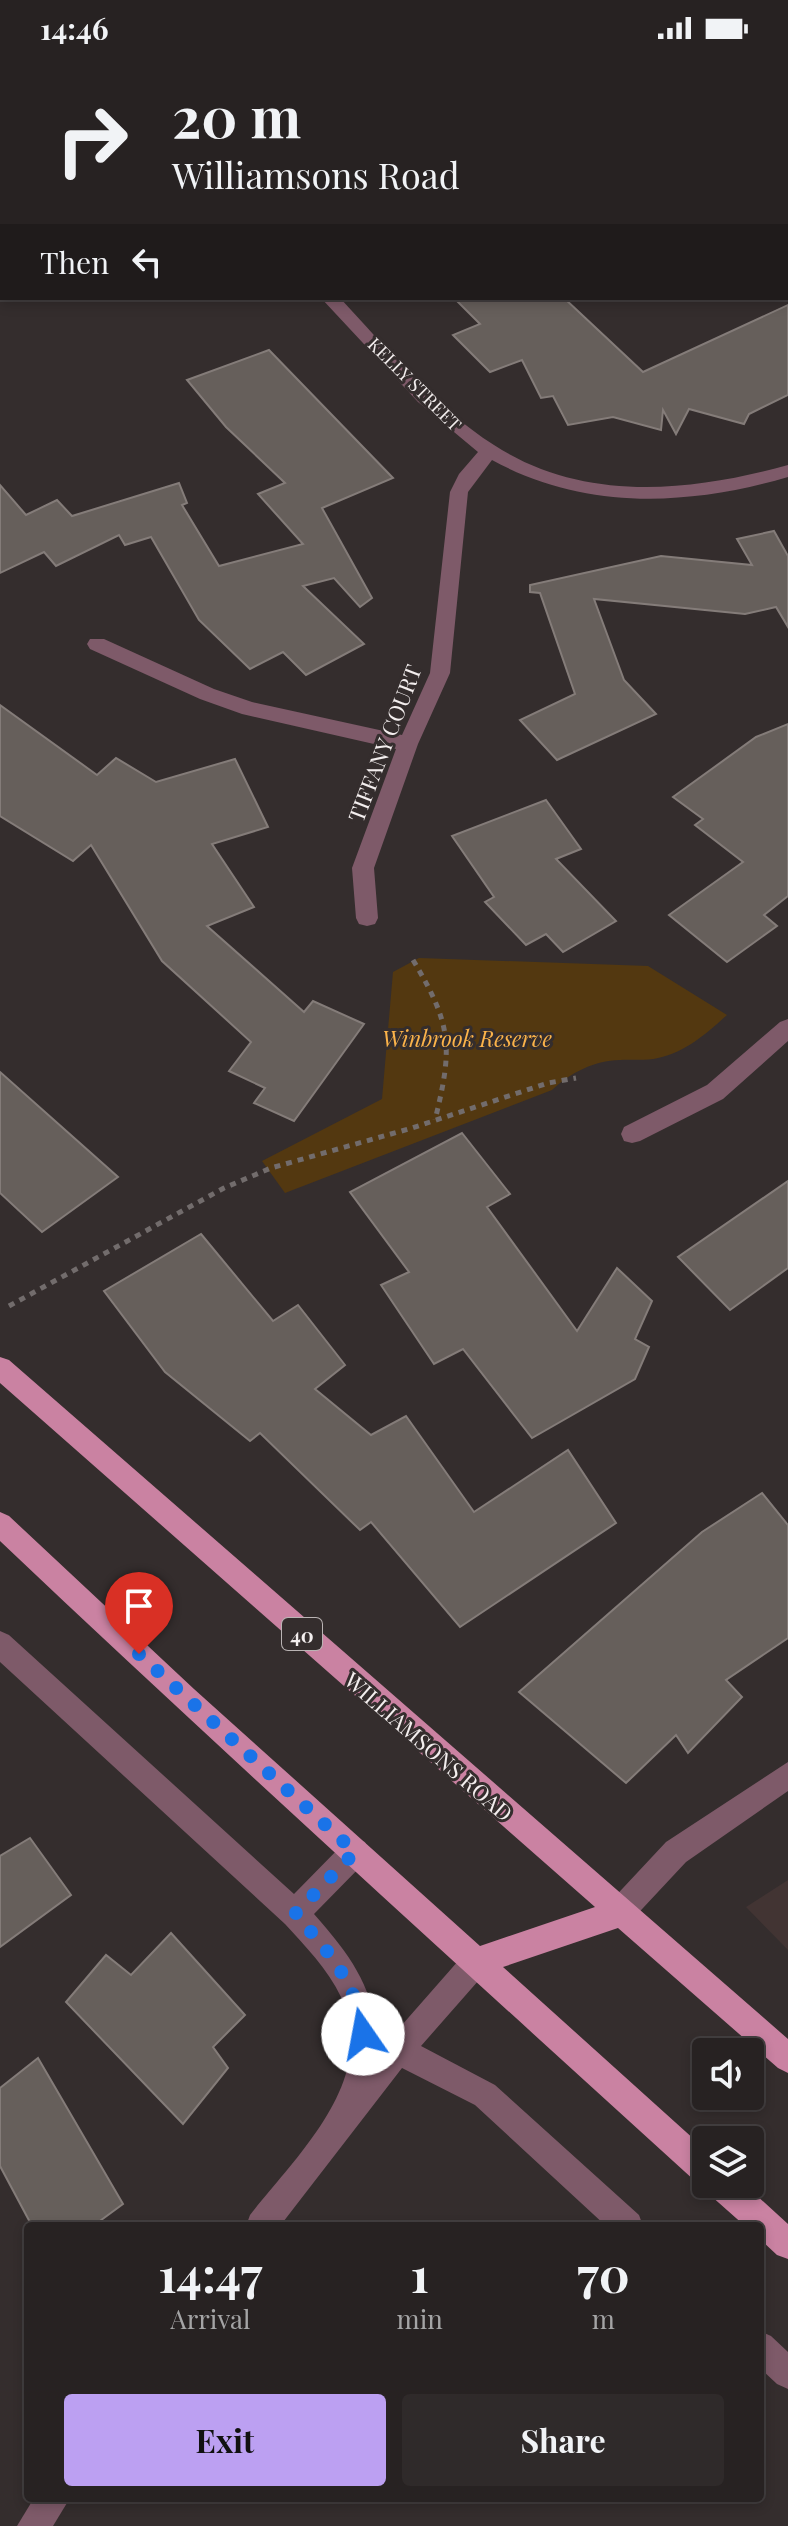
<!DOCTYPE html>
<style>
:root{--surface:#272222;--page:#2f2a2a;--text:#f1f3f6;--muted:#a4a4a5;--line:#433f40;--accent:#bca0f2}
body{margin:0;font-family:"Playfair Display",serif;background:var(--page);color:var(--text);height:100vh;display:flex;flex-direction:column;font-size:30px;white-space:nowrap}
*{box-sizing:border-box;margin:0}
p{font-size:26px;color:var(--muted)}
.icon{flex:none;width:44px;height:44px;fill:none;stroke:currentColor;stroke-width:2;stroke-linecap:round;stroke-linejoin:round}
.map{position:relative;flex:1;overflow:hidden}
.details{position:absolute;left:24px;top:2166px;width:740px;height:280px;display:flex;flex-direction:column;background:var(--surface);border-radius:8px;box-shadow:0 4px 12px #0003,0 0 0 2px var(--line)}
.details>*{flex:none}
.top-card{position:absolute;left:0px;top:0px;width:788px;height:244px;box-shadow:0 4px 12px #0003,0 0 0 2px var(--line);background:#272222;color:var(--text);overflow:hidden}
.buttons{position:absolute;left:692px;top:1982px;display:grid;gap:16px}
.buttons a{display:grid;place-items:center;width:72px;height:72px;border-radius:8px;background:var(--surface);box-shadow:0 4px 12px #0003,0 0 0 2px var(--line);font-size:40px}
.pin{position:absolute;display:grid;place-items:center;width:68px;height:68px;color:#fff;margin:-82px -34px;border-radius:50% 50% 50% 0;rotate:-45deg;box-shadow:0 0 8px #0007}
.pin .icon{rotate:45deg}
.me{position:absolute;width:88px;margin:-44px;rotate:348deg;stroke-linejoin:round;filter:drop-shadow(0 0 6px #0008)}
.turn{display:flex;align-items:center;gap:28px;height:168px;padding:0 40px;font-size:36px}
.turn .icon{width:104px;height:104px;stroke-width:2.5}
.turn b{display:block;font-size:56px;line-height:68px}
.then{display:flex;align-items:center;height:76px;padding:0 40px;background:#0003;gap:16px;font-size:30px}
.eta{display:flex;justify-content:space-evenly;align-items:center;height:136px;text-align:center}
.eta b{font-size:48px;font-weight:700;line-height:56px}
.action{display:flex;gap:16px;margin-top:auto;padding:16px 40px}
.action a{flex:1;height:92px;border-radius:8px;background:var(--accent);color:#111;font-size:32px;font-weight:700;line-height:92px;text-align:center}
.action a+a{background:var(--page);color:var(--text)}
.status{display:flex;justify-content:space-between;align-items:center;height:56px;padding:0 40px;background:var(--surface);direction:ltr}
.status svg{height:22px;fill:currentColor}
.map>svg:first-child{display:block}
</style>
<div class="status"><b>14:46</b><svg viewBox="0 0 49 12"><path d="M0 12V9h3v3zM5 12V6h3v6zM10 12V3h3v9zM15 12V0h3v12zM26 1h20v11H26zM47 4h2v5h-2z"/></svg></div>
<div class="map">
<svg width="788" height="2470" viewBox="0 0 788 2470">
<rect width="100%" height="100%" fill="#342d2d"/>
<path fill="#423433" d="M788 1824V1894L746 1851Z"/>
<path fill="#533810" d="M419 902 648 910 727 959C707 977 686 996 658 1002 646 1005 632 1003 620 1004 593 1005 572 1016 552 1034L285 1137 262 1105 382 1043 393 916Z"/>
<g fill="#665f5b" stroke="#847c79" stroke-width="2">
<path d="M454 242H564L643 316 788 249V339L749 358 744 368 689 353 676 378 663 354 661 374 613 361 568 369 553 340 541 342 522 304 490 316 453 279 480 268Z"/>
<path d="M269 294 393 422 322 452 372 542 360 551 334 522 303 530 364 588 306 619 283 596 250 613 199 564 151 481 125 489 119 479 56 510 44 496 0 517V429L26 459 57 444 72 460 179 427 187 447 182 449 219 510 303 488 258 438 285 427 226 371 187 324Z"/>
<path d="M774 475 788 500V571L776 551 745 558 594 543 624 624 656 658 557 704 520 664 575 638 540 537 530 536V529L661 500 752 509 737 483Z"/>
<path d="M0 649 97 719 116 702 156 726 235 703 268 771 212 788 254 851 207 870 304 956 313 945 364 968 294 1065 254 1047 265 1032 229 1015 251 986 162 905 91 789 73 805 0 760Z"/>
<path d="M788 668V840L764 859 777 870 727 906 669 859 743 806 695 769 703 763 673 741 756 681Z"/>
<path d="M546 744 581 793 556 803 616 865 563 896 546 878 526 889 485 846 494 841 452 780Z"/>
<path d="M0 1016 118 1121 42 1176 0 1137Z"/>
<path d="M462 1077 510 1138 487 1151 577 1275 617 1212 652 1245 635 1283 649 1291 635 1323 532 1382 463 1293 434 1308 381 1229 409 1216 350 1136Z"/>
<path d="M788 1125V1212L730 1254 678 1201Z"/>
<path d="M201 1178 273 1265 298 1249 345 1309 315 1333 371 1379 406 1360 474 1456 568 1394 616 1467 460 1571 371 1466 360 1474 260 1377 250 1385 165 1316 104 1235Z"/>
<path d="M762 1437 788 1469V1582L726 1624 742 1641 688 1697 676 1679 626 1727 519 1636 702 1476Z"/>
<path d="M30 1782 71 1839 0 1891V1800Z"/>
<path d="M171 1877 245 1959 213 1991 228 2012 183 2068 66 1946 106 1899 131 1919Z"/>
<path d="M38 2002 123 2148 93 2170H32L0 2110V2032Z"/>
</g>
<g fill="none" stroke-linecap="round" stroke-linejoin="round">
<g stroke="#726c6c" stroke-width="5" stroke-dasharray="6 6" stroke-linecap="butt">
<path d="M413 904C452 969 453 991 435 1064"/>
<path d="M9 1250 224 1132 271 1112 412 1072 548 1027 576 1022"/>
</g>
<g fill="#7e5a69" fill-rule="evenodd">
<path d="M696 0H713L715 2H698Z"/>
<path d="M2 84V94L0 95V85Z"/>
<path d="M321 242H340C388 293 434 351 494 389 583 447 691 436 788 409V421C689 450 585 455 492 404L468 436 450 617 418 688 374 812 378 862 375 868 367 870 359 868 356 862 352 812 396 693 242 658 200 643 90 593 87 588 90 583H104L214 633 252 646 402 679 430 617 450 436 459 418 478 396 418 346Z"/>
<path d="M788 963V985L723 1043 640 1085 632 1087 624 1085 621 1078 624 1071 707 1029 780 966Z"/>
<path d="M0 1575 9 1579 294 1838 345 1786 355 1782 365 1786 369 1796 365 1806 314 1858C355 1905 373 1931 380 1994L466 1896 476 1892 486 1896 490 1906 486 1916 421 1990 495 2029 639 2159 643 2170H606L475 2049 402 2012 280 2170H246L250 2159C296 2100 380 2023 341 1941 328 1913 305 1890 285 1868L0 1606Z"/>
<path d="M788 1706V1735L686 1806 629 1867 619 1871 609 1867 605 1857 609 1847 666 1786Z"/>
<path d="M760 2275 771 2280 788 2296V2333L777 2328 760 2312Z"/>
<path d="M34 2442H70L53 2470H17Z"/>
</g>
<path fill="#ca82a2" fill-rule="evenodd" d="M0 1301 9 1304 788 1983V2017L778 2012 618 1872 503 1911 706 2094V2128H744L788 2168V2203L777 2199 760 2183V2170H745L710 2139 706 2129 695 2125C462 1913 229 1702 0 1485V1456L9 1460 194 1633 480 1890 595 1851 0 1327Z"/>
</g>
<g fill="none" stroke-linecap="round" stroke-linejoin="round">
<path stroke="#1a73e8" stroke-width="14" stroke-dasharray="0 25.2" d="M139 1598 355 1796 295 1858C328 1894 358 1929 363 1978"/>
</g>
<g text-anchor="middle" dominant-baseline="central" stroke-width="6" stroke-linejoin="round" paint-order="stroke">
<g font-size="18" fill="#f3eeee" stroke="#342d2d">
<text transform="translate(415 328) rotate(45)">KELLY STREET</text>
</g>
<rect fill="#342d2d" stroke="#bab4b4" stroke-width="2" x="282" y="1562" width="40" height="32" rx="6"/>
<g font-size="20" font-weight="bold" fill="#f3eeee">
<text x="302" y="1578">40</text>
</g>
<g font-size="22" fill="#f3eeee" stroke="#342d2d">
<text transform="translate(384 687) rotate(-69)">TIFFANY COURT</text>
<text transform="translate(429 1690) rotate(41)">WILLIAMSONS ROAD</text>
</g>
<g font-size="22" font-style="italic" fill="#fbb34a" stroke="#342d2d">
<text x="467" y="982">Winbrook Reserve</text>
</g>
</g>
</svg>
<div class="buttons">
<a><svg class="icon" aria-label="sound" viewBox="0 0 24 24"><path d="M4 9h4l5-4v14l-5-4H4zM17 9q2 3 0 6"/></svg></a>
<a><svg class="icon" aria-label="layers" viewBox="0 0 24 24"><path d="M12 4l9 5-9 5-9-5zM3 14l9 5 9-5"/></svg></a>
</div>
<div class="pin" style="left:139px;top:1598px;background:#d93025"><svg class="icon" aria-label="arrive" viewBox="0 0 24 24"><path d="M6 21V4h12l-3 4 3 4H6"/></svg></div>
<svg class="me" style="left:363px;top:1978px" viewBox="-20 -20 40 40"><circle r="19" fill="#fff"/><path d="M0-13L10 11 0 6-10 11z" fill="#1a73e8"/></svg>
<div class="top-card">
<div class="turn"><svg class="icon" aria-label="right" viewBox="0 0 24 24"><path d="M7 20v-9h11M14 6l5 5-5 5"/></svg><div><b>20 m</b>Williamsons Road</div></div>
<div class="then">Then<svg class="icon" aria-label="left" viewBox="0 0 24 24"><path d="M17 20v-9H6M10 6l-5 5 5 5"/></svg></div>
</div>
<section class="details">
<div class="eta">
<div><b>14:47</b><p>Arrival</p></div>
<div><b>1</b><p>min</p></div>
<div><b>70</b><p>m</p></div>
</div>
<div class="action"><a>Exit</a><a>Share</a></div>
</section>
</div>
